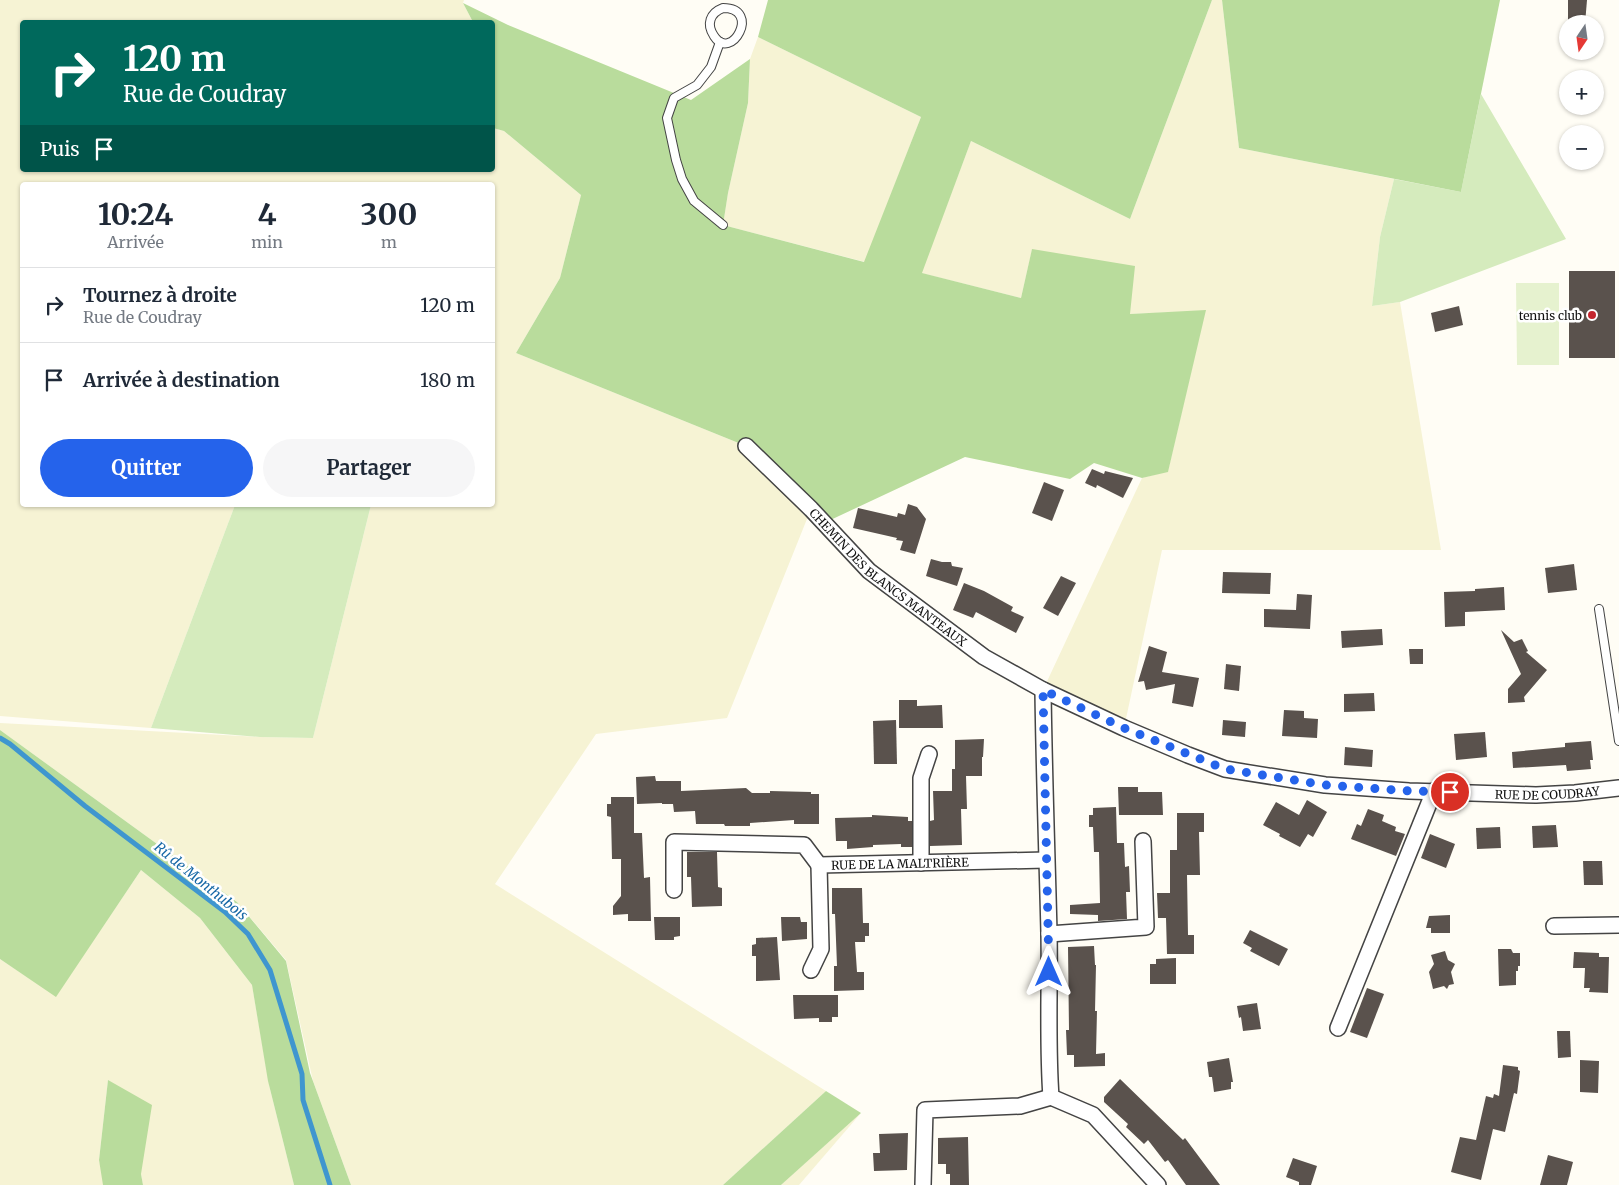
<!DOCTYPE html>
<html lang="fr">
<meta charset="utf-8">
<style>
:root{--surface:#fff;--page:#f6f6f7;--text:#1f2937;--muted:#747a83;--line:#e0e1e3;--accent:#2563eb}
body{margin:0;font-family:Merriweather,serif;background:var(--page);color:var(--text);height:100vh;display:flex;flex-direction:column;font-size:19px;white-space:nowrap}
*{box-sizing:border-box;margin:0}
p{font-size:16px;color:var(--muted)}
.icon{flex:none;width:28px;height:28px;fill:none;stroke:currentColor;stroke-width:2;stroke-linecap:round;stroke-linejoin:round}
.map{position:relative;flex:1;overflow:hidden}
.details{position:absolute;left:20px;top:182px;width:475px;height:325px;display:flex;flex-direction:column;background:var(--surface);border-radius:5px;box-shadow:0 1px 4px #0004}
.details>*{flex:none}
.hud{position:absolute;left:20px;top:20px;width:475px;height:152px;border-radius:5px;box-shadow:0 1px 4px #0004;background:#00695c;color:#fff;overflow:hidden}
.needle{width:32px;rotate:193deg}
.tools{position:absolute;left:1559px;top:15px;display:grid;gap:10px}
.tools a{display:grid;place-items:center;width:45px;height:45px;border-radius:50%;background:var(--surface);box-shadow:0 1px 4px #0004;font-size:25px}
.pin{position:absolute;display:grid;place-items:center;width:42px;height:42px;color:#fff;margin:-21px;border:2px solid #fff;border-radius:50%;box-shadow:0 1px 5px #0007}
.me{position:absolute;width:55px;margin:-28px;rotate:0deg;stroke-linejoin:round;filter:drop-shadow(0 0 4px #0008)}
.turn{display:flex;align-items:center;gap:18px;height:105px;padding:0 20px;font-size:22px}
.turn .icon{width:65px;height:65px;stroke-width:2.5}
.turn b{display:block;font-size:35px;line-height:42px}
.then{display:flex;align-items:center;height:48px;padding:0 20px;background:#0003;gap:10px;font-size:19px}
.eta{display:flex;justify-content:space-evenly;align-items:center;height:85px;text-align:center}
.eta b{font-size:30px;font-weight:700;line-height:35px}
.action{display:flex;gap:10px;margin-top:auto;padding:10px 20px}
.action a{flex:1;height:58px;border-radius:30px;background:var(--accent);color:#fff;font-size:20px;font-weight:700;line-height:58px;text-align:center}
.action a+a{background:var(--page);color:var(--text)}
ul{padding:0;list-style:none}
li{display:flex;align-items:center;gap:15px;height:75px;padding:0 20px;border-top:1px solid var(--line)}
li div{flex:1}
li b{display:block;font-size:19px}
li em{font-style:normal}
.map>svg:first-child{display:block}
</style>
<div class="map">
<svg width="1619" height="1185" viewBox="0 0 1619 1185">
<rect width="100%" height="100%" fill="#fffdf5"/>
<g fill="#f6f3d4">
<path d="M0 0H464L463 3 473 22H22V170H492L493 128 504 131 581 195 560 278 516 353 746 446 811 509 727 718 596 734 495 884 826 1091 723 1185H351L313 1081 286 960 237 902 0 730V723L260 737 313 738 371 505H492V185H22V505H235L151 728 0 716Z"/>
<path d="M1212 0H1222L1239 148 1394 179 1380 237 1372 306 1400 302 1441 550H1162L1124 728 1043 690 1142 478 1168 471 1205 311 1130 314 1032 250 1021 298 921 273 971 141 1130 219Z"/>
<path d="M758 37 921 117 865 262 723 225 728 193 748 103 750 59Z"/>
<path d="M141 870 200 918 252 985 270 1089 294 1185H143L141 1174 108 1080 99 1160 105 1185H0V959L56 996Z"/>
<path d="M861 1113 799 1185H781L794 1173Z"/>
</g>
<g fill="#d5ebbd">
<path d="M1481 94 1566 239 1400 302 1372 306 1380 237 1394 179 1461 192Z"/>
<path d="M235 505H371L313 738 260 737 151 728Z"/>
</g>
<g fill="#b9dc9c">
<path d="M768 0H1212L1130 219 971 141 922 273 1021 298 1032 249 1135 266 1130 314 1206 310 1168 472 1142 478 1094 463 1070 479 965 457 824 523 746 446 516 353 560 278 581 195 504 131 493 128V63H495L493 60 492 22H473L463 3 508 25 691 100 750 59 748 103 728 193 723 225 864 262 921 117 758 37Z"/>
<path d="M1222 0H1500L1461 192 1239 148Z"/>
<path d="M0 730 237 902 286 961 310 1073 351 1185H294L268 1081 252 985 200 918 141 870 56 997 0 959Z"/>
<path d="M108 1080 152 1105 141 1174 143 1185H103L99 1160Z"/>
<path d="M826 1091 861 1113 781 1185H723Z"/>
</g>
<path fill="#e6f2cf" d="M1516 283H1559V365H1517Z"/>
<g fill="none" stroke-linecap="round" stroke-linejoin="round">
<path stroke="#3f96cf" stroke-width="5" d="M0 738 10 744 85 806 225 912 248 934 270 970 302 1074 303 1100 330 1185"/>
</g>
<g fill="#5a524d">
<path d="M1568 0H1587L1585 24H1568Z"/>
<rect x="1569" y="271" width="46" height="87"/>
<path d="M1459 306 1463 325 1435 332 1431 313Z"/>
<path d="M1092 469 1104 474 1105 471 1133 478 1123 498 1097 485 1096 488 1085 483Z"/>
<path d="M1044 482 1064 490 1052 521 1032 513Z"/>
<path d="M908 504 917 507 926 519 915 554 900 550 903 541 896 540 897 538 853 528 858 508 897 517 898 513 905 515Z"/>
<path d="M931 559 942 562H951L952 566 963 568 957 586 926 576Z"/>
<path d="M1574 564 1577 590 1548 593 1545 568Z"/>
<path d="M1223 572 1271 573 1270 594 1222 593Z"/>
<path d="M1061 576 1076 583 1058 616 1043 608Z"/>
<path d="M964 583 984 591 1013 607 1011 611 1024 617 1016 633 976 612 973 618 953 610Z"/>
<path d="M1504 587 1505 610 1465 612V626L1445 627 1444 592 1475 591V589Z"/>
<path d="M1297 594 1312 595 1310 629 1264 627V609L1296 610Z"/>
<path d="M1382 629 1383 645 1342 648 1341 631Z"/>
<path d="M1501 630 1514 642 1522 639 1528 651 1526 652 1547 670 1524 697 1525 702 1508 703V689L1521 674Z"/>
<path d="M1149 646 1167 652 1162 672 1199 678 1193 707 1172 703 1175 684 1146 690 1144 681 1138 682Z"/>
<path d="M1409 649H1423V664H1410Z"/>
<path d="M1226 664 1241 666 1239 691 1224 689Z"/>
<path d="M1374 693 1375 711 1344 712V694Z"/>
<path d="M899 700H917V706L942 705 943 728H899Z"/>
<path d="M1284 710 1304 711V718L1318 719 1317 738 1282 736Z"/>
<path d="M896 720 897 764H874L873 721Z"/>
<path d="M1223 720 1246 722 1245 737 1222 735Z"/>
<path d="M1485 732 1487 757 1456 760 1454 734Z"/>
<path d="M984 739 983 757H982V776H966L967 809H961L962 845 930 846V821L934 820 933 791H952V769H955V740Z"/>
<path d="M1591 741 1593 760H1590L1591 769 1567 771 1566 765 1513 768 1512 752 1565 747V743Z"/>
<path d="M1345 747 1373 750 1372 767 1344 765Z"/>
<path d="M655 776 656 781H681V791L746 788 752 793H770V791L811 792V794H819V824H794V820L750 823V826H725L724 824H696L695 811 674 812 673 804H662V803L637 804 636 777Z"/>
<path d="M1118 787H1138V792H1162L1163 815H1119Z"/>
<path d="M611 797H634V833H642L644 878 650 877 651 921H628V914L613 915V906L621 896V859H612L611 817 607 816V804H611Z"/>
<path d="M1307 800 1327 812 1313 837 1308 834 1300 847 1279 836 1280 834 1263 825 1276 802 1299 815Z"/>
<path d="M1116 807 1117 843H1124L1125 867 1129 866 1130 892H1126L1127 919 1098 921V915L1070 914V905L1100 903 1099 852H1094L1093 827H1089V815H1093V808Z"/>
<path d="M1368 809 1384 815 1382 821 1396 827 1395 831 1405 834 1396 856 1351 839 1357 824 1361 826Z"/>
<path d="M1177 813H1204V832H1199L1200 875H1187L1188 935H1194V954H1167L1166 918H1158L1157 893H1170V850H1177Z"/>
<path d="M872 815 908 817V821H912V847H901V844L873 845V847L847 849V841H836L835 818 872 817Z"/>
<path d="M1556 825 1558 847 1533 848 1532 826Z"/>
<path d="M1500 827 1501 848 1477 849 1476 828Z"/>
<path d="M1430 834 1455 844 1446 868 1421 858Z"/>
<path d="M687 852H717L718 887 722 888V906L692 907 691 877H687Z"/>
<path d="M1583 861H1602L1603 885H1584Z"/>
<path d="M832 888H862L863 923H869V936H865V942H855L857 972H864V990L834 991V966H837L835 914H832Z"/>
<path d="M1450 915V933H1431V928H1426L1429 916Z"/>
<path d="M654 917H680V936L674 937V940H655Z"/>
<path d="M781 917H800L801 922H807V939L782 941Z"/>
<path d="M1250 930 1288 949 1279 966 1250 951 1252 948 1243 943Z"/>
<path d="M777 937 780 980 756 981V956H752V945L756 944V938Z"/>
<path d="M1094 946 1095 965H1096L1095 1011H1097L1096 1054 1105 1053V1066L1074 1067V1055H1067L1066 1030H1069L1068 947Z"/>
<path d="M1498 949H1511L1513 953H1520V966H1518V971H1516V985L1499 986Z"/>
<path d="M1445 951 1448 960 1455 964 1451 972 1454 984 1449 985 1447 989 1444 986 1433 989 1429 972 1434 964 1431 955Z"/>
<path d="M1574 952 1599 953V957H1609L1608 993 1589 992 1590 988H1584L1585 968H1573Z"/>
<path d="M1176 958V984H1150V964H1156V959Z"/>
<path d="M1367 988 1384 994 1367 1038 1350 1032Z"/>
<path d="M793 995H838V1017H832V1022H819V1018L794 1019Z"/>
<path d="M1257 1003 1261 1029 1243 1031 1241 1017 1239 1018 1237 1006Z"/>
<path d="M1557 1031H1570L1571 1057 1558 1058Z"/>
<path d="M1229 1058 1233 1082H1231V1089L1214 1092 1212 1077H1209L1207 1062Z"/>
<path d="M1580 1060 1599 1061 1598 1093 1580 1092Z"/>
<path d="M1503 1065 1518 1067V1070L1520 1071 1517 1094 1514 1093 1505 1132 1493 1129 1481 1180 1451 1172 1460 1137 1476 1140 1486 1096 1493 1098 1494 1094 1499 1096Z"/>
<path d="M1120 1079 1183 1140 1185 1138 1220 1185H1186L1168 1160 1165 1162 1148 1140 1144 1144 1126 1127 1128 1124 1104 1102V1097Z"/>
<path d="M908 1133 907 1170 874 1171 873 1153H880L879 1134Z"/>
<path d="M968 1137 969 1185H950V1174H946V1164H938V1138Z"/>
<path d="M1548 1155 1573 1162 1567 1185H1540Z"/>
<path d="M1293 1158 1317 1166 1311 1185H1299V1182L1286 1177Z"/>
</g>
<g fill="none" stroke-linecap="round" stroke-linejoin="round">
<defs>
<g id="service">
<path d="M723 8C762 8 731 63 714 36 706 24 710 13 723 8Z"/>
<path d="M720 42 711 67 697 85 674 98 667 118 676 160 682 179 694 201 723 225"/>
<path d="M1599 609 1619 741"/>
</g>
<g id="minor">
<path id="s1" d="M746 446 811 509 869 571 984 657 1043 690 1124 728 1188 755 1225 769 1325 785 1409 791 1536 795 1575 793 1619 788"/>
<path d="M1043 690C1044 771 1047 852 1049 933 1050 988 1047 1042 1051 1097L1093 1115 1158 1185"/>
<path d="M921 863V778L929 754"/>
<path id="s2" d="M674 890V842L804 845 819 865 1046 860"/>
<path d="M1554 926 1619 925"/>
<path d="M1049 934 1146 927 1143 841"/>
<path d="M811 970 821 949 819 865"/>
<path d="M1338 1028 1434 791"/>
<path d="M923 1185 925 1110 1020 1106 1051 1097"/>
</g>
</defs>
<use href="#service" stroke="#444" stroke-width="10"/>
<use href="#minor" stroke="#444" stroke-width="18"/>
<use href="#service" stroke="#fff" stroke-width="8"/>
<use href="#minor" stroke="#fff" stroke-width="15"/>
</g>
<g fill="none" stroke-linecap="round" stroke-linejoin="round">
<path stroke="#2563eb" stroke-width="9" stroke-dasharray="0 16.2" d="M1049 972 1043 690 1124 728 1225 769 1325 785 1410 791 1450 792"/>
</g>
<circle fill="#c4262e" stroke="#fff" stroke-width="2" cx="1592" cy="315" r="5"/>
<g text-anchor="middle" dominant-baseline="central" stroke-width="5" stroke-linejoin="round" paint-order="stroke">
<g font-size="12" fill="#111" stroke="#fff" text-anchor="end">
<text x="1582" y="315">tennis club</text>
</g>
<g font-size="12" fill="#111" stroke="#fff">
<text stroke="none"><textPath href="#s1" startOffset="194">CHEMIN DES BLANCS MANTEAUX</textPath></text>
<text stroke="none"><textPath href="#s1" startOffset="909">RUE DE COUDRAY</textPath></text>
<text stroke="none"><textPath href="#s2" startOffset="284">RUE DE LA MALTRIÈRE</textPath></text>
</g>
<g font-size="14" font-style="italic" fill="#1768a6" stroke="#fff">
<text transform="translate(201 881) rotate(39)">Rû de Monthubois</text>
</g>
</g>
</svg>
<div class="tools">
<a><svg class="needle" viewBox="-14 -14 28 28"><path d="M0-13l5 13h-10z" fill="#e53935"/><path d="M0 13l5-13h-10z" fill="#747a83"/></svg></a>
<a>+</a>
<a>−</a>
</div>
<div class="pin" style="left:1450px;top:792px;background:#d93025"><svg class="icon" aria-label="arrive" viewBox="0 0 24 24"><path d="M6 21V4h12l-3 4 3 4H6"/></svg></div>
<svg class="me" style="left:1049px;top:972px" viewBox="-20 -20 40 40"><path d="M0-17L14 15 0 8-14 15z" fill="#2563eb" stroke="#fff" stroke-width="4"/></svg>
<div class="hud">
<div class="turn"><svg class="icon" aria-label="right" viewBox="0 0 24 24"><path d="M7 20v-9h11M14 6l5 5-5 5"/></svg><div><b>120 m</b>Rue de Coudray</div></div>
<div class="then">Puis<svg class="icon" aria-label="arrive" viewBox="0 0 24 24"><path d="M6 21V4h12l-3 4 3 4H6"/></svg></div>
</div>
<section class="details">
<div class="eta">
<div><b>10:24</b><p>Arrivée</p></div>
<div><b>4</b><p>min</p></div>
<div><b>300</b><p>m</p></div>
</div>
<ul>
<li><svg class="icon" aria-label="right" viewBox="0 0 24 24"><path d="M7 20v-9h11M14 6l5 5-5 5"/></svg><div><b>Tournez à droite</b><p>Rue de Coudray</p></div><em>120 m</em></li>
<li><svg class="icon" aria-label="arrive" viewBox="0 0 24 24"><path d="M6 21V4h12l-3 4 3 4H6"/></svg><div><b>Arrivée à destination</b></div><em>180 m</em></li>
</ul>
<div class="action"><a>Quitter</a><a>Partager</a></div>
</section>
</div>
